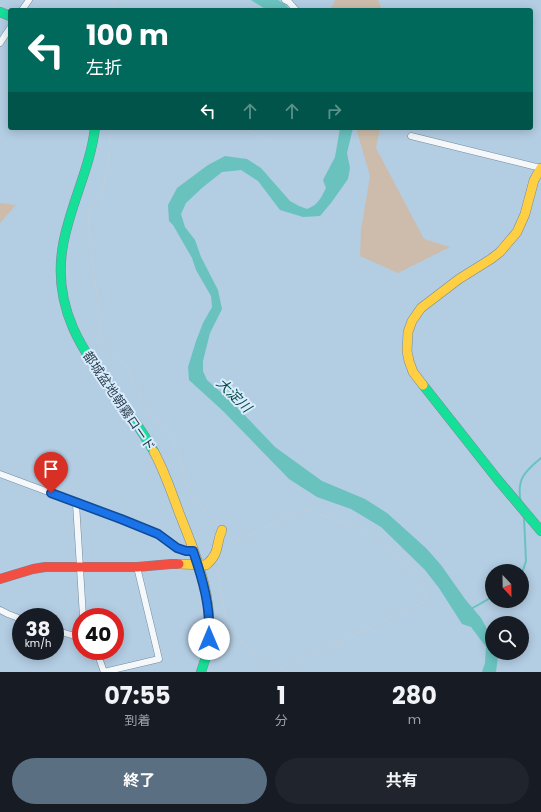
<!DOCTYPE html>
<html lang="ja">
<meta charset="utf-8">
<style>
:root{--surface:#171b24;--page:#20242c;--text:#f1f3f6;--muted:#9ea1a6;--accent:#5a7082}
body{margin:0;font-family:Poppins,"Noto Sans JP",sans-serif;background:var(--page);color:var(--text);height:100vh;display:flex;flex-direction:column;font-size:15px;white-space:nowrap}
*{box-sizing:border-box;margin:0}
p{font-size:13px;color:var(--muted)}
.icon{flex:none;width:22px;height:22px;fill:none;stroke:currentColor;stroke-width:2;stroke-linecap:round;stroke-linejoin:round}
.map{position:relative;height:672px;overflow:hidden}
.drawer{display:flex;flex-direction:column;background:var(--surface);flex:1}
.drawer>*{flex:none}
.guide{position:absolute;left:8px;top:8px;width:525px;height:122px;border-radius:4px;box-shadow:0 2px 10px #0003;background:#00695c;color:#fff;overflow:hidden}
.needle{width:26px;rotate:158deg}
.controls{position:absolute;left:485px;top:564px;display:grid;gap:8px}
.controls a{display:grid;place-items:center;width:44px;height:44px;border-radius:50%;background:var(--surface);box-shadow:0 2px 10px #0003;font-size:20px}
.speed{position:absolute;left:12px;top:608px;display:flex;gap:8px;font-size:20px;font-weight:700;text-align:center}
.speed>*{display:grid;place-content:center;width:52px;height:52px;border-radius:50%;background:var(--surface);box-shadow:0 2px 10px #0003;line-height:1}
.speed small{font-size:10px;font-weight:400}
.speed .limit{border:6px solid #d22;background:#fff;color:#111}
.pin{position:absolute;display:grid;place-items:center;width:34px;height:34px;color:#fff;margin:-41px -17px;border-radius:50% 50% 50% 0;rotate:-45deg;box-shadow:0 0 4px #0007}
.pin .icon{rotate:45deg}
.me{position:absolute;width:44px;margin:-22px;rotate:0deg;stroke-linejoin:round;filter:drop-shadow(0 0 3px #0008)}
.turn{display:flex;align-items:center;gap:14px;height:84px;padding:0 12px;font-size:18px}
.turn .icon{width:52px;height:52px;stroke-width:2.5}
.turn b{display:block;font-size:28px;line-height:34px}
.lanes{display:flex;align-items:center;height:38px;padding:0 12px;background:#0003;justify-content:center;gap:20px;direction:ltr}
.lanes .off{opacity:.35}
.eta{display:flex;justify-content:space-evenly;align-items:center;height:68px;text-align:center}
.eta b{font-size:24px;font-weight:700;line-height:28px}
.action{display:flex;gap:8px;margin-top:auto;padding:8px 12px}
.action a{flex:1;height:46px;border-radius:24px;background:var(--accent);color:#fff;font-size:16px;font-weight:700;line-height:46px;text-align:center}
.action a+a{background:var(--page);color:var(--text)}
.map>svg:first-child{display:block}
</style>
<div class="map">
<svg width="541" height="672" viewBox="0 0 541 672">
<rect width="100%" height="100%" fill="#b3cde3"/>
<g fill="#cdbcab">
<path d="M335 0H378L382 10H330Z"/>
<path d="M356 128H380L376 148 424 239 450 247 398 273 360 256 361 230 370 176Z"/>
<path d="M0 203 16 205 0 223Z"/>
</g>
<g fill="#6ac2bf">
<path d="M251 0H278L286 5 290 10H267Z"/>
<path d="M340 128H353L347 153 350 168 348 179 331 203 320 216 303 217 280 210 258 181 241 170 222 172 202 188 186 203 181 214 185 227 195 240 201 257 218 290 222 309 210 333 203 361V371L207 380 232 402 275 447 322 481 365 499 387 513 426 548 441 565 465 599 481 618 492 638V653H497L498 656 496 672H482L485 663 486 647 471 627 462 624 439 588 425 570 381 527 351 509 317 497 289 479 223 411 189 380 188 367 196 341 203 323 212 307 211 296 196 270 192 258 173 225 169 221 168 205 177 188 208 165 225 156 247 159 261 168 290 201 299 206 307 209C318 205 321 198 326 188L323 180 335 157Z"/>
</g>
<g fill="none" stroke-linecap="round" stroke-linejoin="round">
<g stroke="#6ac2bf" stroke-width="2">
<path d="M521 503C516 480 524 472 541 458"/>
<path d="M522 573 526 561 524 517"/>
<path d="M471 609 492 597"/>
</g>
<defs>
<g id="street">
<path d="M285 0 289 2 296 10"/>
<path d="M22 10 29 0"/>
<path d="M0 43 10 28"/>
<path d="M411 136 541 168"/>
<path d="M0 474 121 519 158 534 177 548 186 551H193"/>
<path d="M76 503 83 617"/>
<path d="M0 610 8 614 21 619"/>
<path d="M55 630 81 638"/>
<path d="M96 651 98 655 104 672"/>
<path d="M104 672 159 659 137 567"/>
</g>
<g id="fast">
<path d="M0 12 10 16"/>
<path d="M95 128C90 169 70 205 63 245 47 335 116 382 154 452"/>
<path d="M423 385 498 480 541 531"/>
<path d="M201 672C208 654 210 638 209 619"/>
</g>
<g id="slow">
<path d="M423 385 413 372 409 361 407 351 408 332 412 321 421 308 459 279 491 259 500 252 517 232 525 214 534 180 541 168"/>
<path d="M154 452C165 472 172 494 180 515 193 548 208 583 209 619"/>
<path d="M179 564 206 565C221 552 215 545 222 530"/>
</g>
<path id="jam" d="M0 579 33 569 45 567H137L171 564H179"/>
</defs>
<use href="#street" stroke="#75899a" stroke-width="7"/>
<use href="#fast" stroke="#75899a" stroke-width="10"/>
<use href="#slow" stroke="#75899a" stroke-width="10"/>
<use href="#jam" stroke="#75899a" stroke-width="10"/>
<g stroke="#c6cdd4" stroke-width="1" stroke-dasharray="4 2" stroke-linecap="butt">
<path d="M34 10 38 0"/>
<path d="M113 10 115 0"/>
<path d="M110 128C110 146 109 166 104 184 103 188 100 194 98 198 93 207 89 210 88 221L102 344C107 357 120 356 127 366L142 401 150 414 158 424 173 438 187 485 193 496 207 514 217 525"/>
<path d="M236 128 254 132 267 143"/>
<path d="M226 546 303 510H307L357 527 365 532 374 538 406 566 416 579 426 594V598L424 602 273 672"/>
<path d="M220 562 218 566V575L226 618 229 625 266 672"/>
</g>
<use href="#street" stroke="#f4f8fb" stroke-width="6"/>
<use href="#fast" stroke="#16e098" stroke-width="9"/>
<use href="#slow" stroke="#ffcf43" stroke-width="9"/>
<use href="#jam" stroke="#f24e42" stroke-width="9"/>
</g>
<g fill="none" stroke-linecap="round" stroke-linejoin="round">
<defs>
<path id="route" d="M51 493 121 519 158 534 177 548 186 551H193C203 580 211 608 209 639"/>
</defs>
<use href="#route" stroke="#114b97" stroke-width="10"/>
<use href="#route" stroke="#1a73e8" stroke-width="7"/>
</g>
<g text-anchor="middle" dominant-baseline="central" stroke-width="4" stroke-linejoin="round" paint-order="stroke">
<g font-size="13" fill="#2a3e4e" stroke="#d9ecfd">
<text transform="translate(119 401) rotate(56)">都城盆地朝霧ロード</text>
</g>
<g font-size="14" font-style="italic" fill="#074e46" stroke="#d9ecfd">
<text transform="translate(234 395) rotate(44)">大淀川</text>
</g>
</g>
</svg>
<div class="controls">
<a><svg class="needle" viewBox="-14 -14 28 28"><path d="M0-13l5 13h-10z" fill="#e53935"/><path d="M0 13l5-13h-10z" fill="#9ea1a6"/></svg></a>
<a><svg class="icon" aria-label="search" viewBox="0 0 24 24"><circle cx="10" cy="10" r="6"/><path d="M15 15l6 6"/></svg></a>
</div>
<div class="speed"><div>38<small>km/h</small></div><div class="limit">40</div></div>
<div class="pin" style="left:51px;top:493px;background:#d93025"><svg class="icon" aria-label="arrive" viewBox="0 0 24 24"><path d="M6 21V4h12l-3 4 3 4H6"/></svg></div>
<svg class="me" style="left:209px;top:639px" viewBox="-20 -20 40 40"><circle r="19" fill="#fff"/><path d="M0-13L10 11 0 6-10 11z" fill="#1a73e8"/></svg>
<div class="guide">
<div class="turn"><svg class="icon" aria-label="left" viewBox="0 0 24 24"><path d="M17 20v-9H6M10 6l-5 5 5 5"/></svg><div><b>100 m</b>左折</div></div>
<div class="lanes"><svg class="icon" aria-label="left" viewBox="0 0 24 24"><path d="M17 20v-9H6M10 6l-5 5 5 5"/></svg><svg class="icon off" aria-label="ahead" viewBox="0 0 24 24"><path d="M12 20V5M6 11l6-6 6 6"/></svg><svg class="icon off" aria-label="ahead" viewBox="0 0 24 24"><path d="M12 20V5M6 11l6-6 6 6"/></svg><svg class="icon off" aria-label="right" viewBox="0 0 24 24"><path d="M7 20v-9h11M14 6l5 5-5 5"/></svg></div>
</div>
</div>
<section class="drawer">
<div class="eta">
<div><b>07:55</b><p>到着</p></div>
<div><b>1</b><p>分</p></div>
<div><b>280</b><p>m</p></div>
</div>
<div class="action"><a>終了</a><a>共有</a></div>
</section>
